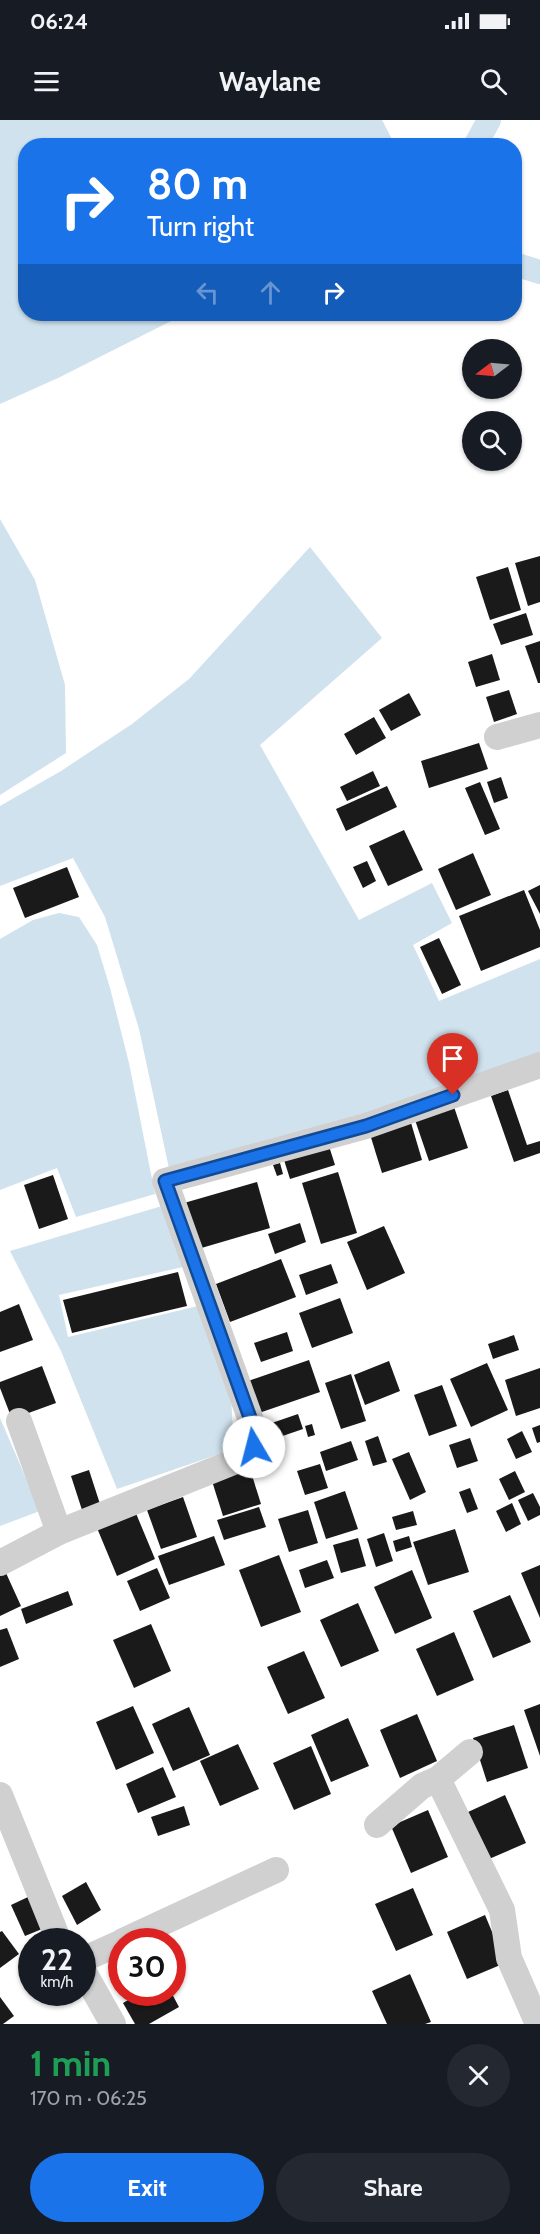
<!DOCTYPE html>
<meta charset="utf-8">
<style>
:root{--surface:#171b24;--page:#242831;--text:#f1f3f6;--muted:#9ea1a6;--accent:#1a73e8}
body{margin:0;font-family:Cabin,sans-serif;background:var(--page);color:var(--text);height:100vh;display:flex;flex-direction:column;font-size:22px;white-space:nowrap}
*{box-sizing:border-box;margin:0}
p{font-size:20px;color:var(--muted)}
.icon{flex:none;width:33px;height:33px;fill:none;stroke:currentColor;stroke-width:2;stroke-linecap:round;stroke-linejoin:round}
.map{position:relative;height:1904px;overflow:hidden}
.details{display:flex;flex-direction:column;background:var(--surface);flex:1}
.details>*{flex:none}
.banner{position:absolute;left:18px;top:18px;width:504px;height:183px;border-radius:24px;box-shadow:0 2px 4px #0004;background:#1a73e8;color:#fff;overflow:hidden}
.needle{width:39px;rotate:254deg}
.buttons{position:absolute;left:462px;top:219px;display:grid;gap:12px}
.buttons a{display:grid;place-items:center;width:60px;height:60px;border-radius:50%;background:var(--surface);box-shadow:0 2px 4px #0004;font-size:30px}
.speed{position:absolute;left:18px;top:1808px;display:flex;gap:12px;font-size:30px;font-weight:700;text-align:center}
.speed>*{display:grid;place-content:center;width:78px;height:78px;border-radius:50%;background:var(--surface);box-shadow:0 2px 4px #0004;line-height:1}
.speed small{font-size:15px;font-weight:400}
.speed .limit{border:9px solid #d22;background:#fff;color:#111}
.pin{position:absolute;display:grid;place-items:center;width:51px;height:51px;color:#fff;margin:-62px -26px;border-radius:50% 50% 50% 0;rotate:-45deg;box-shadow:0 0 6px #0007}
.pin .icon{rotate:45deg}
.me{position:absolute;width:66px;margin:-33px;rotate:352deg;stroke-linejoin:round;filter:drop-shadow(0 0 4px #0008)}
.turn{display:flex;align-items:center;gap:21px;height:126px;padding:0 30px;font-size:27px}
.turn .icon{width:78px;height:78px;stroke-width:2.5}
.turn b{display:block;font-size:42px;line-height:51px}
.lanes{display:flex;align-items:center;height:57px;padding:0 30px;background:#0003;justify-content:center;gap:30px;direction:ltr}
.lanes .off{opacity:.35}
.round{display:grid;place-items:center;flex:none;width:63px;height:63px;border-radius:32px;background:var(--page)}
.overview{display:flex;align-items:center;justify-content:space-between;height:102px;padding:0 30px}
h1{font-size:36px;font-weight:700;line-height:45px;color:#1e9e55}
.primary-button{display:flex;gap:12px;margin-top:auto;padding:12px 30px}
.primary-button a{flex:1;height:69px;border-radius:36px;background:var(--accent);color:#fff;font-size:24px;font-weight:700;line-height:69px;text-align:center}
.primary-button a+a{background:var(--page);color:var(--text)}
.status{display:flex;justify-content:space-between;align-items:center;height:42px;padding:0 30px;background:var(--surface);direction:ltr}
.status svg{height:16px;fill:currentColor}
header{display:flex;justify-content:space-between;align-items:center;height:78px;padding:0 30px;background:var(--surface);font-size:27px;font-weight:700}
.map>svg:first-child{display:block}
</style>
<div class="status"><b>06:24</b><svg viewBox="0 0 49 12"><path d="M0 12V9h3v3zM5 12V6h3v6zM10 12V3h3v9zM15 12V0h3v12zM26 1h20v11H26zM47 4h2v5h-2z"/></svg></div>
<header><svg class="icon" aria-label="menu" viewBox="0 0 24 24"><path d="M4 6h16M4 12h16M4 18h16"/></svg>Waylane<svg class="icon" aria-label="search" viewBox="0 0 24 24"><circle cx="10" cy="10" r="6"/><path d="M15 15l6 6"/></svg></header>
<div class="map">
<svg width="540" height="1904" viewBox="0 0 540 1904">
<rect width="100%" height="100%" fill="#fff"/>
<g fill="#cfe2ee">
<path d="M0 0H382L395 25 26 26V194H185L58 258 0 284Z"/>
<path d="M0 399 35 460 65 565 66 633 0 675Z"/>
<path d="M310 427 382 518 260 625 359 800 432 763 452 803 413 825 439 881 540 839V937L408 983 170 1053 139 909 105 797 73 738 0 766V686L61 651 132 604 189 559Z"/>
<path d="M59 793 79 797 97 825 110 868 129 943 155 1074 76 1097 57 1048 0 1070V819L33 800Z"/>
<path d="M162 1086 183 1147 59 1175 68 1217 198 1186 231 1277 234 1329 117 1369 61 1231 10 1131Z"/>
<path d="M0 1298 40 1391 0 1406Z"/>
</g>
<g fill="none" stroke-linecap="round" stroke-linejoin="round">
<g stroke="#cfe2ee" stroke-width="24">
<path d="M475 26 489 0"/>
<path d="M514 144 540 152"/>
</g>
</g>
<g fill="#1a1a1a">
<path d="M540 436V482L528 486 515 443Z"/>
<path d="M508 447 521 490 490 500 476 457Z"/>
<path d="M526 493 533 515 501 525 493 504Z"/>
<path d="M540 521V563H538L525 526Z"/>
<path d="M492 534 500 560 476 567 468 542Z"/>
<path d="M509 570 517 594 494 602 486 577Z"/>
<path d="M409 573 421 595 391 611 379 590Z"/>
<path d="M374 597 386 618 356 635 344 614Z"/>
<path d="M479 623 488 649 429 668 421 641Z"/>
<path d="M373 651 380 666 347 681 340 667Z"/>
<path d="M501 657 508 678 494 683 487 662Z"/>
<path d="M480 662 500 709 485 715 465 668Z"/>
<path d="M387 666 397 687 346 711 336 689Z"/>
<path d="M404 710 423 750 388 766 369 726Z"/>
<path d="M473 733 491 775 456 790 438 749Z"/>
<path d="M367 741 376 761 363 768 353 747Z"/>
<path d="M67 747 79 777 25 798 13 768Z"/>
<path d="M540 765V794L528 771Z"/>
<path d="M524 770 540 810V827L481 851 459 796Z"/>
<path d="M439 818 461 865 442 874 420 827Z"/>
<path d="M508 970 527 1025 540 1021V1033L514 1042 491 976Z"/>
<path d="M453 984 468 1028 429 1041 414 997Z"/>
<path d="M409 996 422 1040 382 1053 368 1008Z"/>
<path d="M329 1026 335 1045 290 1059 284 1040Z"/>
<path d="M280 1043 283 1054 277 1056 273 1045Z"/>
<path d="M338 1052 357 1113 321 1124 302 1063Z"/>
<path d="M53 1055 68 1099 39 1109 24 1065Z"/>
<path d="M257 1062 270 1108 198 1129 184 1083Z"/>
<path d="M300 1103 306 1122 275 1134 268 1114Z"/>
<path d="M384 1106 405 1153 367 1170 347 1122Z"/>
<path d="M281 1139 296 1177 230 1202 216 1164Z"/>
<path d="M331 1144 338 1163 306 1175 299 1155Z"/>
<path d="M178 1152 187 1186 72 1213 63 1180Z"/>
<path d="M340 1178 353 1213 312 1228 299 1193Z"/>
<path d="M19 1184 33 1220 0 1232V1192Z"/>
<path d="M287 1212 293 1231 261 1242 254 1223Z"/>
<path d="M514 1215 519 1230 493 1239 488 1224Z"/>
<path d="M309 1240 320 1272 259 1293 248 1261Z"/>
<path d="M389 1241 400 1271 365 1285 354 1255Z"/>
<path d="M487 1243 508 1290 471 1307 450 1259Z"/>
<path d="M42 1246 56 1283 12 1299 0 1268V1262Z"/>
<path d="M540 1248V1288L516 1296 505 1260Z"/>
<path d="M351 1254 366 1301 341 1309 325 1263Z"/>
<path d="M442 1265 457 1306 429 1316 414 1275Z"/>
<path d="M298 1294 303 1309 268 1321 263 1306Z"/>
<path d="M312 1304 315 1315 308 1317 305 1306Z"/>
<path d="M540 1305V1322L537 1323 532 1308Z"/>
<path d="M522 1311 532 1332 516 1339 507 1319Z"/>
<path d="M378 1316 387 1342 373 1346 365 1321Z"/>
<path d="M470 1318 478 1341 457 1348 449 1325Z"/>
<path d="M351 1321 358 1340 326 1351 320 1332Z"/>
<path d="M277 1327 280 1339 270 1342 267 1330Z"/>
<path d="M409 1332 426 1372 410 1380 392 1339Z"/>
<path d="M320 1344 328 1368 305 1375 297 1351Z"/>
<path d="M250 1349 261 1384 223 1396 212 1361Z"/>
<path d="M89 1350 100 1384 82 1390 71 1356Z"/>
<path d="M515 1351 525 1372 509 1380 499 1359Z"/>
<path d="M470 1368 478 1389 467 1393 459 1372Z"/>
<path d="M345 1371 358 1409 326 1419 314 1382Z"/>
<path d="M533 1373 540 1387V1395L528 1401 518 1380Z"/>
<path d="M183 1377 197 1417 161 1429 147 1390Z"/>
<path d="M512 1383 521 1404 506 1412 496 1391Z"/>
<path d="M259 1387 266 1407 224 1420 217 1400Z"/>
<path d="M308 1390 318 1423 289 1432 278 1399Z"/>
<path d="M135 1391 155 1439 117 1456 97 1408Z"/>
<path d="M413 1391 417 1405 396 1410 392 1397Z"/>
<path d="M455 1409 469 1452 428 1465 413 1422Z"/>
<path d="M384 1413 393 1441 376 1447 367 1419Z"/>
<path d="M214 1416 225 1445 169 1465 158 1436Z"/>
<path d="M409 1416 412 1427 396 1432 393 1421Z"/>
<path d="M358 1418 366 1446 341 1453 333 1425Z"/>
<path d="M279 1435 301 1492 261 1507 239 1450Z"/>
<path d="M327 1440 334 1458 305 1468 299 1450Z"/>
<path d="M540 1445V1498L521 1453Z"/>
<path d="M157 1448 170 1478 140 1491 127 1461Z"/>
<path d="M412 1450 432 1498 395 1514 374 1467Z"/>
<path d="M6 1453 21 1486 0 1496V1456Z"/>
<path d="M68 1471 73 1485 26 1504 21 1489Z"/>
<path d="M510 1475 531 1522 493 1538 473 1491Z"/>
<path d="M358 1483 379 1531 341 1547 320 1500Z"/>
<path d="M151 1504 171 1551 134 1568 113 1520Z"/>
<path d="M7 1508 19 1539 0 1547V1510Z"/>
<path d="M454 1512 474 1560 437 1576 416 1529Z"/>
<path d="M304 1531 325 1578 288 1594 267 1547Z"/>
<path d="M540 1584V1636L524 1590Z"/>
<path d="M133 1586 154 1633 116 1650 96 1602Z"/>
<path d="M189 1587 210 1635 173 1651 152 1604Z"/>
<path d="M417 1594 437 1641 400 1658 380 1610Z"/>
<path d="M348 1598 369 1646 331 1662 311 1615Z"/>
<path d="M514 1605 528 1648 487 1662 473 1618Z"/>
<path d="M238 1624 259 1669 220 1686 200 1641Z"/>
<path d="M311 1626 331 1674 294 1690 273 1643Z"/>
<path d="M163 1647 176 1677 138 1693 126 1664Z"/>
<path d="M505 1675 526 1723 489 1739 468 1692Z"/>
<path d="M184 1686 190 1705 158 1716 151 1697Z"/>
<path d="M428 1690 448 1737 411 1753 391 1706Z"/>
<path d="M86 1762 101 1790 77 1805 62 1776Z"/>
<path d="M413 1768 433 1815 396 1831 375 1784Z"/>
<path d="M28 1777 42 1809 25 1816 11 1785Z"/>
<path d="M485 1795 505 1843 467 1859 447 1812Z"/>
<path d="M2 1811 19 1834 0 1848V1812Z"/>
<path d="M410 1854 431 1902 425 1904H387L372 1871Z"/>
<path d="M142 1872H171L179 1887 149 1904H135L123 1883Z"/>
<path d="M0 1877 14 1896 3 1904H0Z"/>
</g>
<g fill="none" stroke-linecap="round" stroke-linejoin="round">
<g stroke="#d0d0d0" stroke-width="26">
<path d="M497 617 540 605"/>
<path d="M19 1301 59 1412"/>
<path d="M0 1443 59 1412 241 1339 254 1327 253 1306 165 1061 366 1006 540 945"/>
<path d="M438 1659 502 1790 509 1838 538 1904"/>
<path d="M0 1675 59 1821"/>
<path d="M377 1705 422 1666 438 1659 470 1632"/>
<path d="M123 1821 276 1750"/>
<path d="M82 1840 122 1822"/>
<path d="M82 1849 113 1904"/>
</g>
</g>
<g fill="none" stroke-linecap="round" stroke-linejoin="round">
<defs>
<path id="route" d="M254 1327 253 1306 165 1061 366 1006 453 975"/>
</defs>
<use href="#route" stroke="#114b97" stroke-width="15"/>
<use href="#route" stroke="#1a73e8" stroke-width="10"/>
</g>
</svg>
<div class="buttons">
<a><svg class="needle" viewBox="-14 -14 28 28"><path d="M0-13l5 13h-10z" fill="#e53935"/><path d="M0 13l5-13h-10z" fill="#9ea1a6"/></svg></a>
<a><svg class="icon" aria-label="search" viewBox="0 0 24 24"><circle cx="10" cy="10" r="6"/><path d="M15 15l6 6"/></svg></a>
</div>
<div class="speed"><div>22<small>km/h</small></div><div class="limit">30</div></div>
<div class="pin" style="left:453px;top:975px;background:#d93025"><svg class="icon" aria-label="arrive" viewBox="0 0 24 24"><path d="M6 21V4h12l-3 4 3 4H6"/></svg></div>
<svg class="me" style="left:254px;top:1327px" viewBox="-20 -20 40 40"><circle r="19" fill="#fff"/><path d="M0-13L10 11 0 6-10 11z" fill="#1a73e8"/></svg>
<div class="banner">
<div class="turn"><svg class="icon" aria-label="right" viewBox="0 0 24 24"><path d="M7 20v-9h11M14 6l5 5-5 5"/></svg><div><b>80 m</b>Turn right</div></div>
<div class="lanes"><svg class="icon off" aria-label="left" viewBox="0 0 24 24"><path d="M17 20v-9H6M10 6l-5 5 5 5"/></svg><svg class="icon off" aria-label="ahead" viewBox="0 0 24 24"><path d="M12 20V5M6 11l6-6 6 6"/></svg><svg class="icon" aria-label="right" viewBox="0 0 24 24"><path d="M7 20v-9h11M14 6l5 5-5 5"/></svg></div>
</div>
</div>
<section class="details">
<div class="overview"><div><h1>1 min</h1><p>170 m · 06:25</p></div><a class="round"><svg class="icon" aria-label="close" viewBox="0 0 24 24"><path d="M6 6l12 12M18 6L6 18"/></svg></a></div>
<div class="primary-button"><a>Exit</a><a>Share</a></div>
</section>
